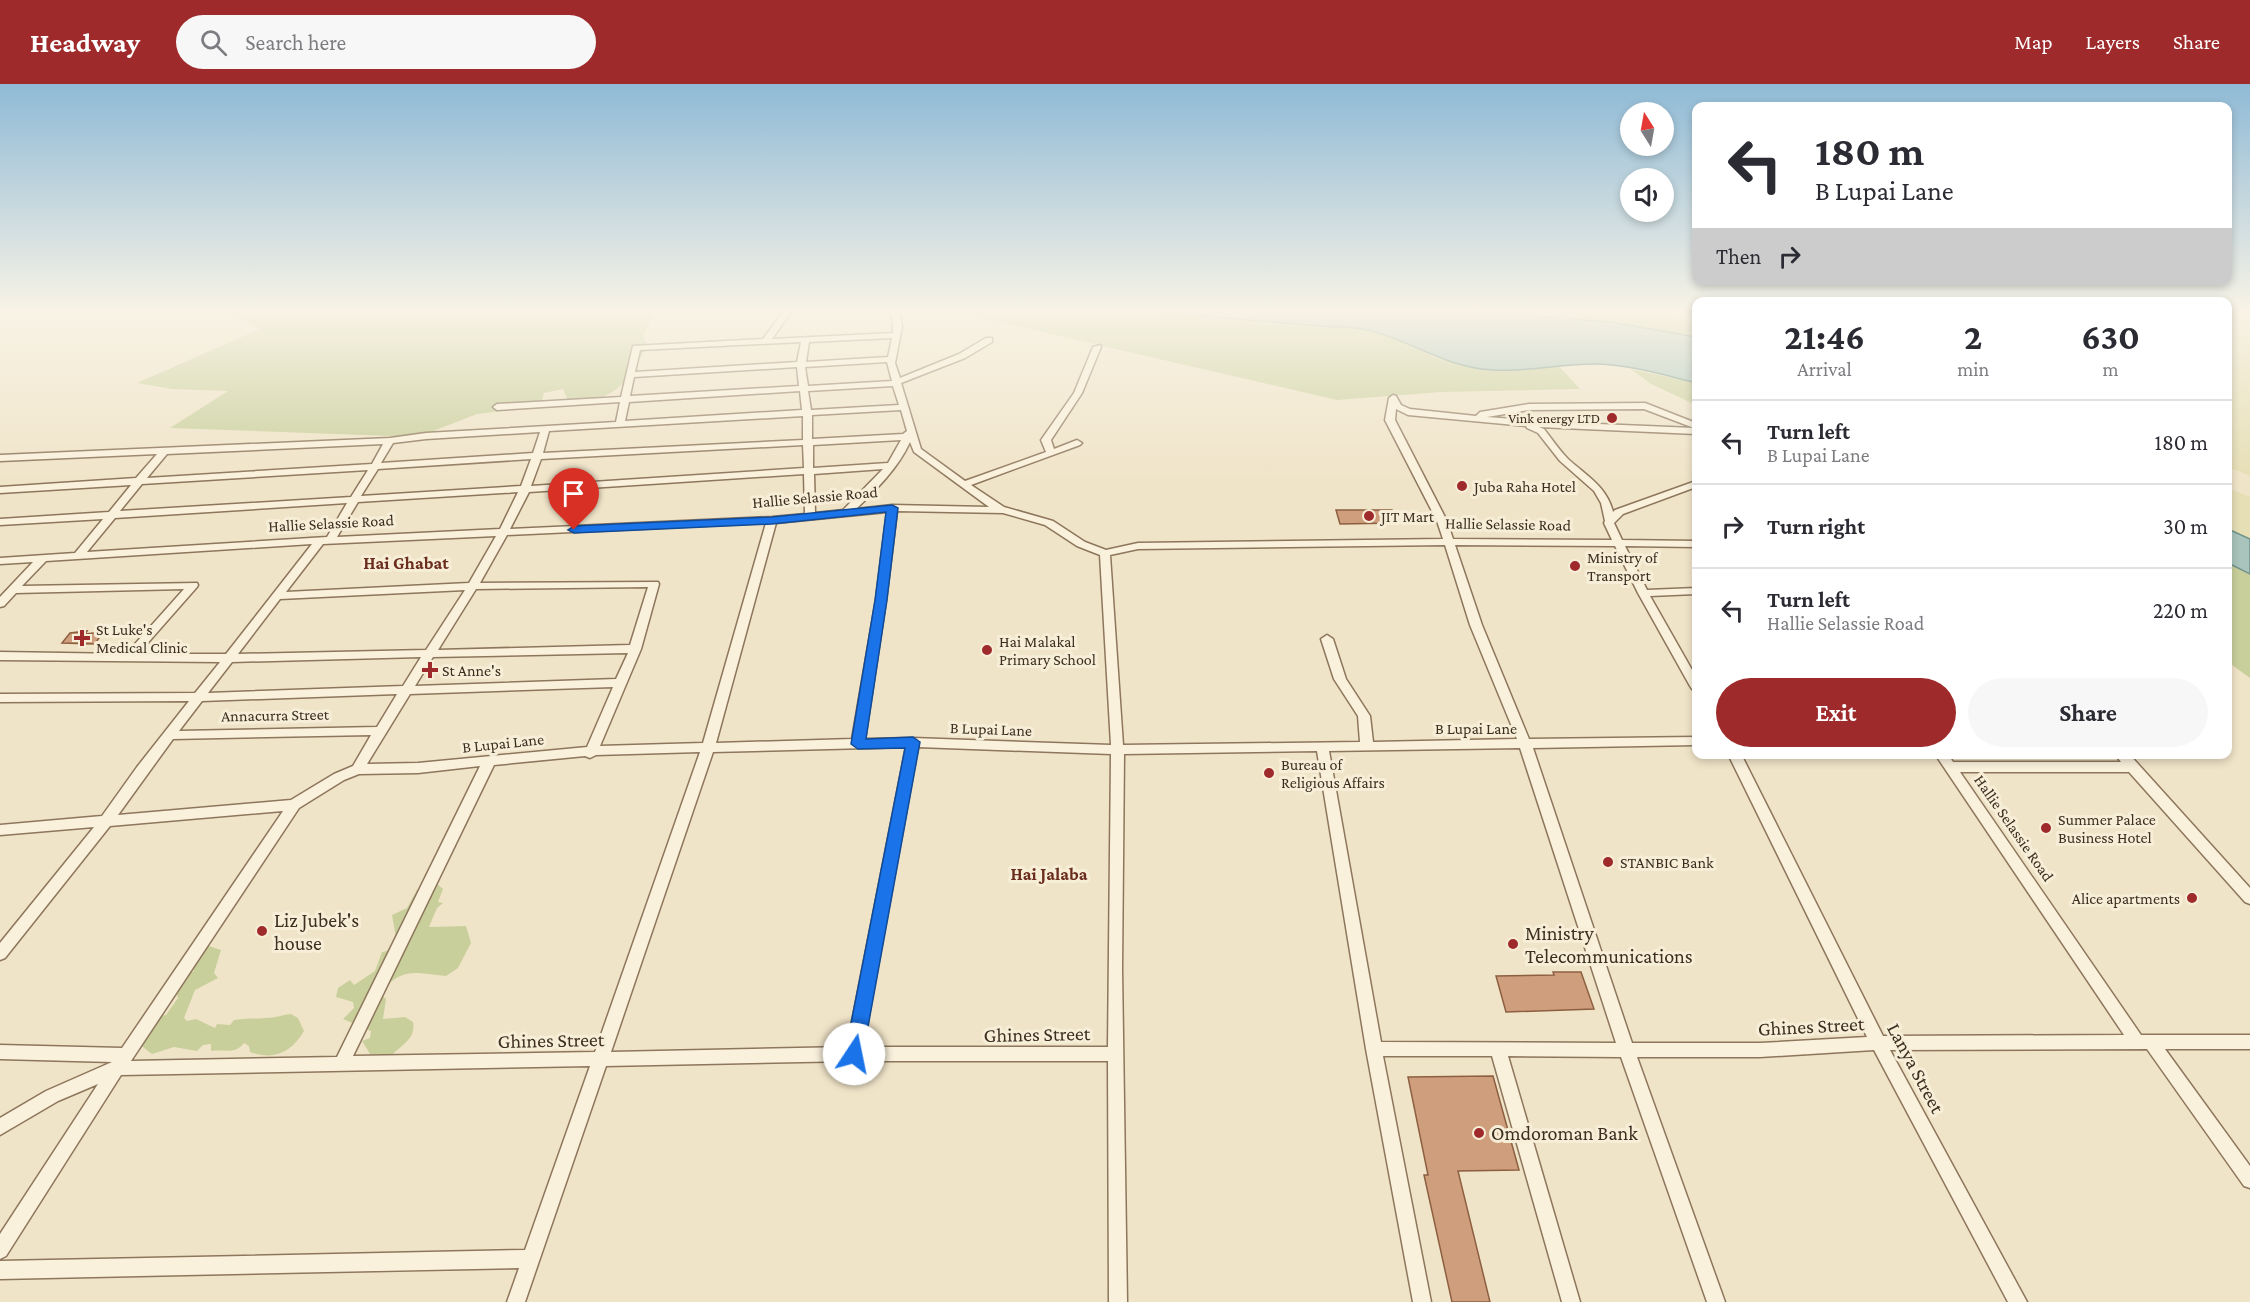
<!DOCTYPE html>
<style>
:root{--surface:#fff;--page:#f7f7f7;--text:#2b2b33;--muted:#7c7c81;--line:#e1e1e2;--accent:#9e2a2b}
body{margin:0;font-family:"Crimson Pro",serif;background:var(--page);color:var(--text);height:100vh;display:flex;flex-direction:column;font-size:22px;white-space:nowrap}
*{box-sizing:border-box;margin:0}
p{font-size:20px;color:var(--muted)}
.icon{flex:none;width:33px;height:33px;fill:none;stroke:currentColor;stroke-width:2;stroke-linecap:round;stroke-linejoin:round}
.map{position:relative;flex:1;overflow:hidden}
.details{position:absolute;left:1692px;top:213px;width:540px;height:462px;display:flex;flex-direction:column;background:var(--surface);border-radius:12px;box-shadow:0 3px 9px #0003}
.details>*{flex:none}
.guide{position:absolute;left:1692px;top:18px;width:540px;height:183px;border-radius:12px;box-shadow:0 3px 9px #0003;background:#fff;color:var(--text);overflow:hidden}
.needle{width:39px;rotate:349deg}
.controls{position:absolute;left:1620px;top:18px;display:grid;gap:12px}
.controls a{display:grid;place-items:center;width:54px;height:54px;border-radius:50%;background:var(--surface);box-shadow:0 3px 9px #0003;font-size:30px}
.pin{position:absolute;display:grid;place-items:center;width:51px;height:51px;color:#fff;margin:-62px -26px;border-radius:50% 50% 50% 0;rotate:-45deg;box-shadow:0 0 6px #0007}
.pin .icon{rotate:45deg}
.me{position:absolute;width:66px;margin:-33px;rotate:11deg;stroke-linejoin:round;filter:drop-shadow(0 0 4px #0008)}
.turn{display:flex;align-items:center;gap:21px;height:126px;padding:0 24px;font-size:27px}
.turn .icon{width:78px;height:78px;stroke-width:2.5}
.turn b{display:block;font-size:42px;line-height:51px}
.then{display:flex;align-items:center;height:57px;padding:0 24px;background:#0003;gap:12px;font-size:22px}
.eta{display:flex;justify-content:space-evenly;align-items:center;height:102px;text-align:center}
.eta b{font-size:36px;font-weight:700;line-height:42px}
.button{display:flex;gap:12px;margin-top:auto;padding:12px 24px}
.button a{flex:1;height:69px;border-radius:36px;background:var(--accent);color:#fff;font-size:24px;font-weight:700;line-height:69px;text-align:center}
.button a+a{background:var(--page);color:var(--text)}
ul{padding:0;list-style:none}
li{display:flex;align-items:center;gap:18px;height:84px;padding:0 24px;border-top:2px solid var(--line)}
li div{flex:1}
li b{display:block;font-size:22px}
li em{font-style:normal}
header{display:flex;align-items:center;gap:36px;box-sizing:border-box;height:84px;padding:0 30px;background:var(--accent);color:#fff}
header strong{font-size:28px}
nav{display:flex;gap:33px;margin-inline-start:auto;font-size:21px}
.search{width:420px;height:54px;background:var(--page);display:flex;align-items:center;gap:15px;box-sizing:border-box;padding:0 21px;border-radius:33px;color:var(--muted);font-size:22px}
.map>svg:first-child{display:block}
</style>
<header>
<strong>Headway</strong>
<div class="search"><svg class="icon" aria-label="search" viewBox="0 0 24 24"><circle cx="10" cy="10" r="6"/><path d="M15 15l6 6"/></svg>Search here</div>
<nav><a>Map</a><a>Layers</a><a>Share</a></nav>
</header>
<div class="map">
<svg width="2250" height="1218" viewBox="0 0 2250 1218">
<rect width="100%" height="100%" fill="#f0e4c8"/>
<g fill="#e6deb5">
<path d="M2228 228H2250V392L2228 383Z"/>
<path d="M2228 404 2250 413V455L2228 445Z"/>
</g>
<g fill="#c9cf9b">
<path d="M225 228H660L651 236 643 252 647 262C627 302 614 316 569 319L563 305 544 309 542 316 525 324 477 330 418 353 170 344 228 307 172 305 137 299 260 245Z"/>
<path d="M955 228H1153L1333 243 1355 242 1388 251 1415 261 1436 274 1493 287 1558 281 1580 305 1442 308 1337 316Z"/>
<path d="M1476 228H1639L1696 239V253L1610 238Z"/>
<path d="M1631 285 1696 299V321L1651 300Z"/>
<path d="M2228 479 2250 490V594L2228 578Z"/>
<path d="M435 798 443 805 438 818 443 819 437 824 429 843 466 842 471 859 458 884 446 892C416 890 406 882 382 906L381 911 386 915 383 935 405 933 413 938C416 954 403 960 393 970H370L362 957 370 954 371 947 343 935 354 924 353 918 336 913 338 904 350 896 354 901 375 887 382 868 387 867 396 854 392 831 407 824 417 806 421 807Z"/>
<path d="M209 862 221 866 214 889 218 894 195 906 184 934 187 937 196 935 215 944 217 940 230 941 234 936C246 934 255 935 265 934 274 934 282 931 291 930L298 934 304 947C292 968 274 977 250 968L249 962 244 959C235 971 224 965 211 967V960L203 961 197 967 174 963 152 970 139 960 159 932 166 931 178 914 175 905 186 890 194 887 192 878Z"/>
</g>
<g fill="#a9c4bc" stroke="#6f938a" stroke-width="1.5">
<path d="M1153 228H1476L1610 238 1696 253V299C1664 291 1628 280 1594 280 1560 280 1526 288 1493 286 1435 284 1394 240 1333 243Z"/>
<path d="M2228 445 2250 455V490L2228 479Z"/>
</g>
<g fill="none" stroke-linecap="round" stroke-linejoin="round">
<path fill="#a9c4bc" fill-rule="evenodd" d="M1562 228H1578L1566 238H1556L1554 235Z"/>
</g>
<g fill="#cf9f7d" stroke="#8d5f41" stroke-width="1.5">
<path d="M1336 426H1392L1396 439 1340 440Z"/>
<path d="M87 547 85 550 103 548 95 560 62 559 70 549Z"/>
<path d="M1553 888H1581L1594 925 1506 928 1496 892 1554 891Z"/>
<path d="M1493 992 1519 1086 1458 1087 1490 1218H1452L1424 1091H1428L1408 993Z"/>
</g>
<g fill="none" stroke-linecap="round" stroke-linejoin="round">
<defs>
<path id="street" d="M783 228H791L772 255 893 249 892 228H900L902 243 895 279 900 294 959 270 986 254H992V258L965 274 901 299 921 365 965 397 1046 368 1041 356 1074 309 1093 263 1100 261 1101 263 1082 309 1051 356 1054 365 1077 356 1082 359 1080 361 971 401 1004 423 1053 437 1085 458 1106 466 1138 459 1443 455 1437 437 1385 336 1389 314 1393 311 1396 312 1401 321 1410 325 1476 332 1480 328 1529 320 1645 319 1696 339V350L1539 343 1544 345C1552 355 1559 366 1568 375 1587 392 1607 403 1613 428L1615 426 1696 397V403L1623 430 1614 439 1622 456 1696 457V463L1625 462 1647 506 1696 504V510L1650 512 1696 593V606L1692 605 1690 602 1638 509 1615 462 1455 461 1482 541 1529 655 1696 653V661L1533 664 1632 959H1760L1867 953 1728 670H1741L1883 952 2124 951 1935 670H1948L1953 678H2121L2115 670H2129L2250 804V820L2245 818 2129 688H1960L2141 951H2250V965H2165L2250 1082V1104L2244 1102 2147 965 1890 966 2027 1218H2008L1874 966 1760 973H1637L1725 1218H1707L1621 973 1508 972 1580 1218H1562L1492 972H1383L1431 1218H1413L1366 965 1317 667 1124 670 1122 885 1127 1218H1109L1108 977H854L606 982 525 1218H507L519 1184 0 1195V1177L525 1166 590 982 121 991 6 1172 0 1175V1150L98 1000 58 1017 0 1051V1034L46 1007 112 978 0 975V961L122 964 283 727 110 742 5 874 0 876V859L94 743 0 751V741L102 732 137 683 189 617 0 618V610L195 609 220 578 0 576V568L126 570 184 505 16 509 4 522 0 523V513L33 478 0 480V474L75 469 103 435 0 441V435L109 428 131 401 0 409V403L136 394 157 370 0 377V371L390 354 426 349 616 338 620 318 497 326 493 323 497 320 621 313 633 262 763 255ZM892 254 888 273 806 278 809 258ZM801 258 797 278 635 288 640 266ZM887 278 892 297 808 302 805 283ZM797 283 799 302 630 312 634 293ZM893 302 899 321 811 326 808 307ZM800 307 802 326 625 337 629 318ZM1396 325 1408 331 1526 342 1527 344 1538 349 1560 377 1594 407 1601 419 1605 437 1604 439 1612 456 1453 455 1447 437 1395 336ZM1644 325 1694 344 1550 338 1487 333 1529 326ZM901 326 907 347 903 350 812 355V331ZM803 332V356L543 369 549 347ZM540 348 533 369 381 379 393 359 426 355ZM901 356 888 379 813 384V361ZM910 358 914 368 989 423 892 421 856 425C877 405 898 384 910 358ZM383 360 372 380 147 394 167 370ZM803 361 804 384 531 402 541 375ZM531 375 521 402 361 412 378 385ZM883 385 843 426 815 429 814 390ZM368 386 351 413 120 427 142 400ZM804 390 805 430 772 433 510 445 529 408ZM518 408 500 445 337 453 358 418ZM347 419 327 453 87 468 115 434ZM897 427 1003 429 1045 441 1077 462 1100 471 1111 661 913 654 865 655 886 516ZM887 428 876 516 852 655 716 659 776 439ZM766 439 703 659 600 662 641 565 659 500 658 498 480 499 507 451ZM496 452 469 499 286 508 323 460ZM312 460 226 570H138L197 503 198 501 197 499 22 502 46 477ZM1445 461 1470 541 1517 655 1373 658 1370 632 1346 595 1333 555 1327 551 1321 555 1334 595 1358 632 1360 658 1123 661 1110 471 1138 465ZM648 503 630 561 438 566 476 505ZM465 506 426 566 238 570 280 515ZM628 569 616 595 415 602 433 573ZM421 573 403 602 208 609 232 578ZM613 603 587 663 418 679 367 680 410 610ZM397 610 377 643 179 647 202 617ZM371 651 353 682 334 690 291 716 118 731 173 655ZM906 663 847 963 611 968 713 668ZM918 663 1111 670 1108 963H863ZM1520 664 1616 959 1381 958 1329 667ZM700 668 595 968 353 972 494 681 585 672 590 674 596 671ZM480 682 337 973 131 977 299 724 344 696 359 690 418 689Z"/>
</defs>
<use href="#street" stroke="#8d765c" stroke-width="3"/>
<use href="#street" fill="#faf1dc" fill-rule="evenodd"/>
</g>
<linearGradient id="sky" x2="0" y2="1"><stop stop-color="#8fbad6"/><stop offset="0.57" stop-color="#f8f3e6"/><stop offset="1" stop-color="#f8f3e6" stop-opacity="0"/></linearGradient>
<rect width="2250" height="398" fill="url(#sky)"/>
<path fill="#1a73e8" stroke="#114b97" stroke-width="1.5" d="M892 421 898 424 887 516 866 655 913 653 920 658 863 970 861 976 854 978 848 976 845 970 905 664 858 665 851 660 875 516 886 428 772 440 574 449 568 446 574 442 772 433Z"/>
<g fill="#9e2a2b" stroke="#f7eed8" stroke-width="2">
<circle cx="1612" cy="334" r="6"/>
<circle cx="1462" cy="402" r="6"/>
<circle cx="1369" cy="432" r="6"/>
<circle cx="1575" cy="482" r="6"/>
<path d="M79 545h6v6h6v6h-6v6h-6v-6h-6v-6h6z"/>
<circle cx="987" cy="566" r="6"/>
<path d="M427 577h6v6h6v6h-6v6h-6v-6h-6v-6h6z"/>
<circle cx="1269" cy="689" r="6"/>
<circle cx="2046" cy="744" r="6"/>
<circle cx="1608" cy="778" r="6"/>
<circle cx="2192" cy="814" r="6"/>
<circle cx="262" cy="847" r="6"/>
<circle cx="1513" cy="860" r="6"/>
<circle cx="1479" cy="1049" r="6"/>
</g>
<g text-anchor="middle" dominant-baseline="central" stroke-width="6" stroke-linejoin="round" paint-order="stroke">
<g font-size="14" fill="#3d2e20" stroke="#f7eed8" text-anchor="end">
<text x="1600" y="334">Vink energy LTD</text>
</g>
<g font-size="16" fill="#3d2e20" stroke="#f7eed8" text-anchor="start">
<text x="1474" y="402">Juba Raha Hotel</text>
<text x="1381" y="432">JIT Mart</text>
<text x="1587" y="473">Ministry of<tspan x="1587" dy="18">Transport</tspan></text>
<text x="96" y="545">St Luke's<tspan x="96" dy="18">Medical Clinic</tspan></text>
<text x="999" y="557">Hai Malakal<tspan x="999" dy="18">Primary School</tspan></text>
<text x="442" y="586">St Anne's</text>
<text x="1281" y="680">Bureau of<tspan x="1281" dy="18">Religious Affairs</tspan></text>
<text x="2058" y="735">Summer Palace<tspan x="2058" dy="18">Business Hotel</tspan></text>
<text x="1620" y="778">STANBIC Bank</text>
<text x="2180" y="814" text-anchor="end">Alice apartments</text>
</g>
<g font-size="16" fill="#3d2e20" stroke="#f7eed8">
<text transform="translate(815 413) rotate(-5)">Hallie Selassie Road</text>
<text transform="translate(331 439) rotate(-3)">Hallie Selassie Road</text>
<text transform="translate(1508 440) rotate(1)">Hallie Selassie Road</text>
<text transform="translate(275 631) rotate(-1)">Annacurra Street</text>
<text x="1476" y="644">B Lupai Lane</text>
<text transform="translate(991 645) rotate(2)">B Lupai Lane</text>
<text transform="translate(503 659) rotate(-6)">B Lupai Lane</text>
<text transform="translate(2014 744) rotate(55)">Hallie Selassie Road</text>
</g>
<g font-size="18" font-weight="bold" fill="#6b2e1e" stroke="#f7eed8">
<text x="406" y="479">Hai Ghabat</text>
<text x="1049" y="790">Hai Jalaba</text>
</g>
<g font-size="20" fill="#3d2e20" stroke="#f7eed8" text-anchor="start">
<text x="274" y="836">Liz Jubek's<tspan x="274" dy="23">house</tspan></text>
<text x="1525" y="849">Ministry<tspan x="1525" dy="23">Telecommunications</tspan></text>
<text x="1491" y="1049">Omdoroman Bank</text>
</g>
<g font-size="20" fill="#3d2e20" stroke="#f7eed8">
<text transform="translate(1811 942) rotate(-3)">Ghines Street</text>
<text transform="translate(1037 950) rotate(-1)">Ghines Street</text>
<text transform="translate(551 956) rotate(-1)">Ghines Street</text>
<text transform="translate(1916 984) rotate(62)">Lanya Street</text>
</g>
</g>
</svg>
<div class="controls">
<a><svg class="needle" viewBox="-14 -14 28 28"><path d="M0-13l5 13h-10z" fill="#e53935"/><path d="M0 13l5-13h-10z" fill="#7c7c81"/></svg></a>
<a><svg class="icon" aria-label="sound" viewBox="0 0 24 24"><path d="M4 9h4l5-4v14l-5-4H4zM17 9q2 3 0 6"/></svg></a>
</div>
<div class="pin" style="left:574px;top:446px;background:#d93025"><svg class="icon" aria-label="arrive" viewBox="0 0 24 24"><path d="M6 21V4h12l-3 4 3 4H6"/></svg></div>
<svg class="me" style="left:854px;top:970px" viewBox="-20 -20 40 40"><circle r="19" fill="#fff"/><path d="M0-13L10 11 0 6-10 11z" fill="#1a73e8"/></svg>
<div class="guide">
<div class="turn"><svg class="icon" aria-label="left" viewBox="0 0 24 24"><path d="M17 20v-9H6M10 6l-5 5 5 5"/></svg><div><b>180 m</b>B Lupai Lane</div></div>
<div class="then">Then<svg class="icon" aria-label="right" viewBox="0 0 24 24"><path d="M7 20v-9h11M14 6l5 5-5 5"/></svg></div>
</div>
<section class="details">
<div class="eta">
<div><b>21:46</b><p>Arrival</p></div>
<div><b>2</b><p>min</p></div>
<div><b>630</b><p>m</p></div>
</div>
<ul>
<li><svg class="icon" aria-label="left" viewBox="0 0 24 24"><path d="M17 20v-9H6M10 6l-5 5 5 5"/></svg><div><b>Turn left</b><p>B Lupai Lane</p></div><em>180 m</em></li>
<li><svg class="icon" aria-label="right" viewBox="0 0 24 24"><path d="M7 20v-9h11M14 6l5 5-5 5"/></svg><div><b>Turn right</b></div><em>30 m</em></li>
<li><svg class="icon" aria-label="left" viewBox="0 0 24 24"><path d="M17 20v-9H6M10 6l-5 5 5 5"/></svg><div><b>Turn left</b><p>Hallie Selassie Road</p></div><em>220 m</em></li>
</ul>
<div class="button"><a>Exit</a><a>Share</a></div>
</section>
</div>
